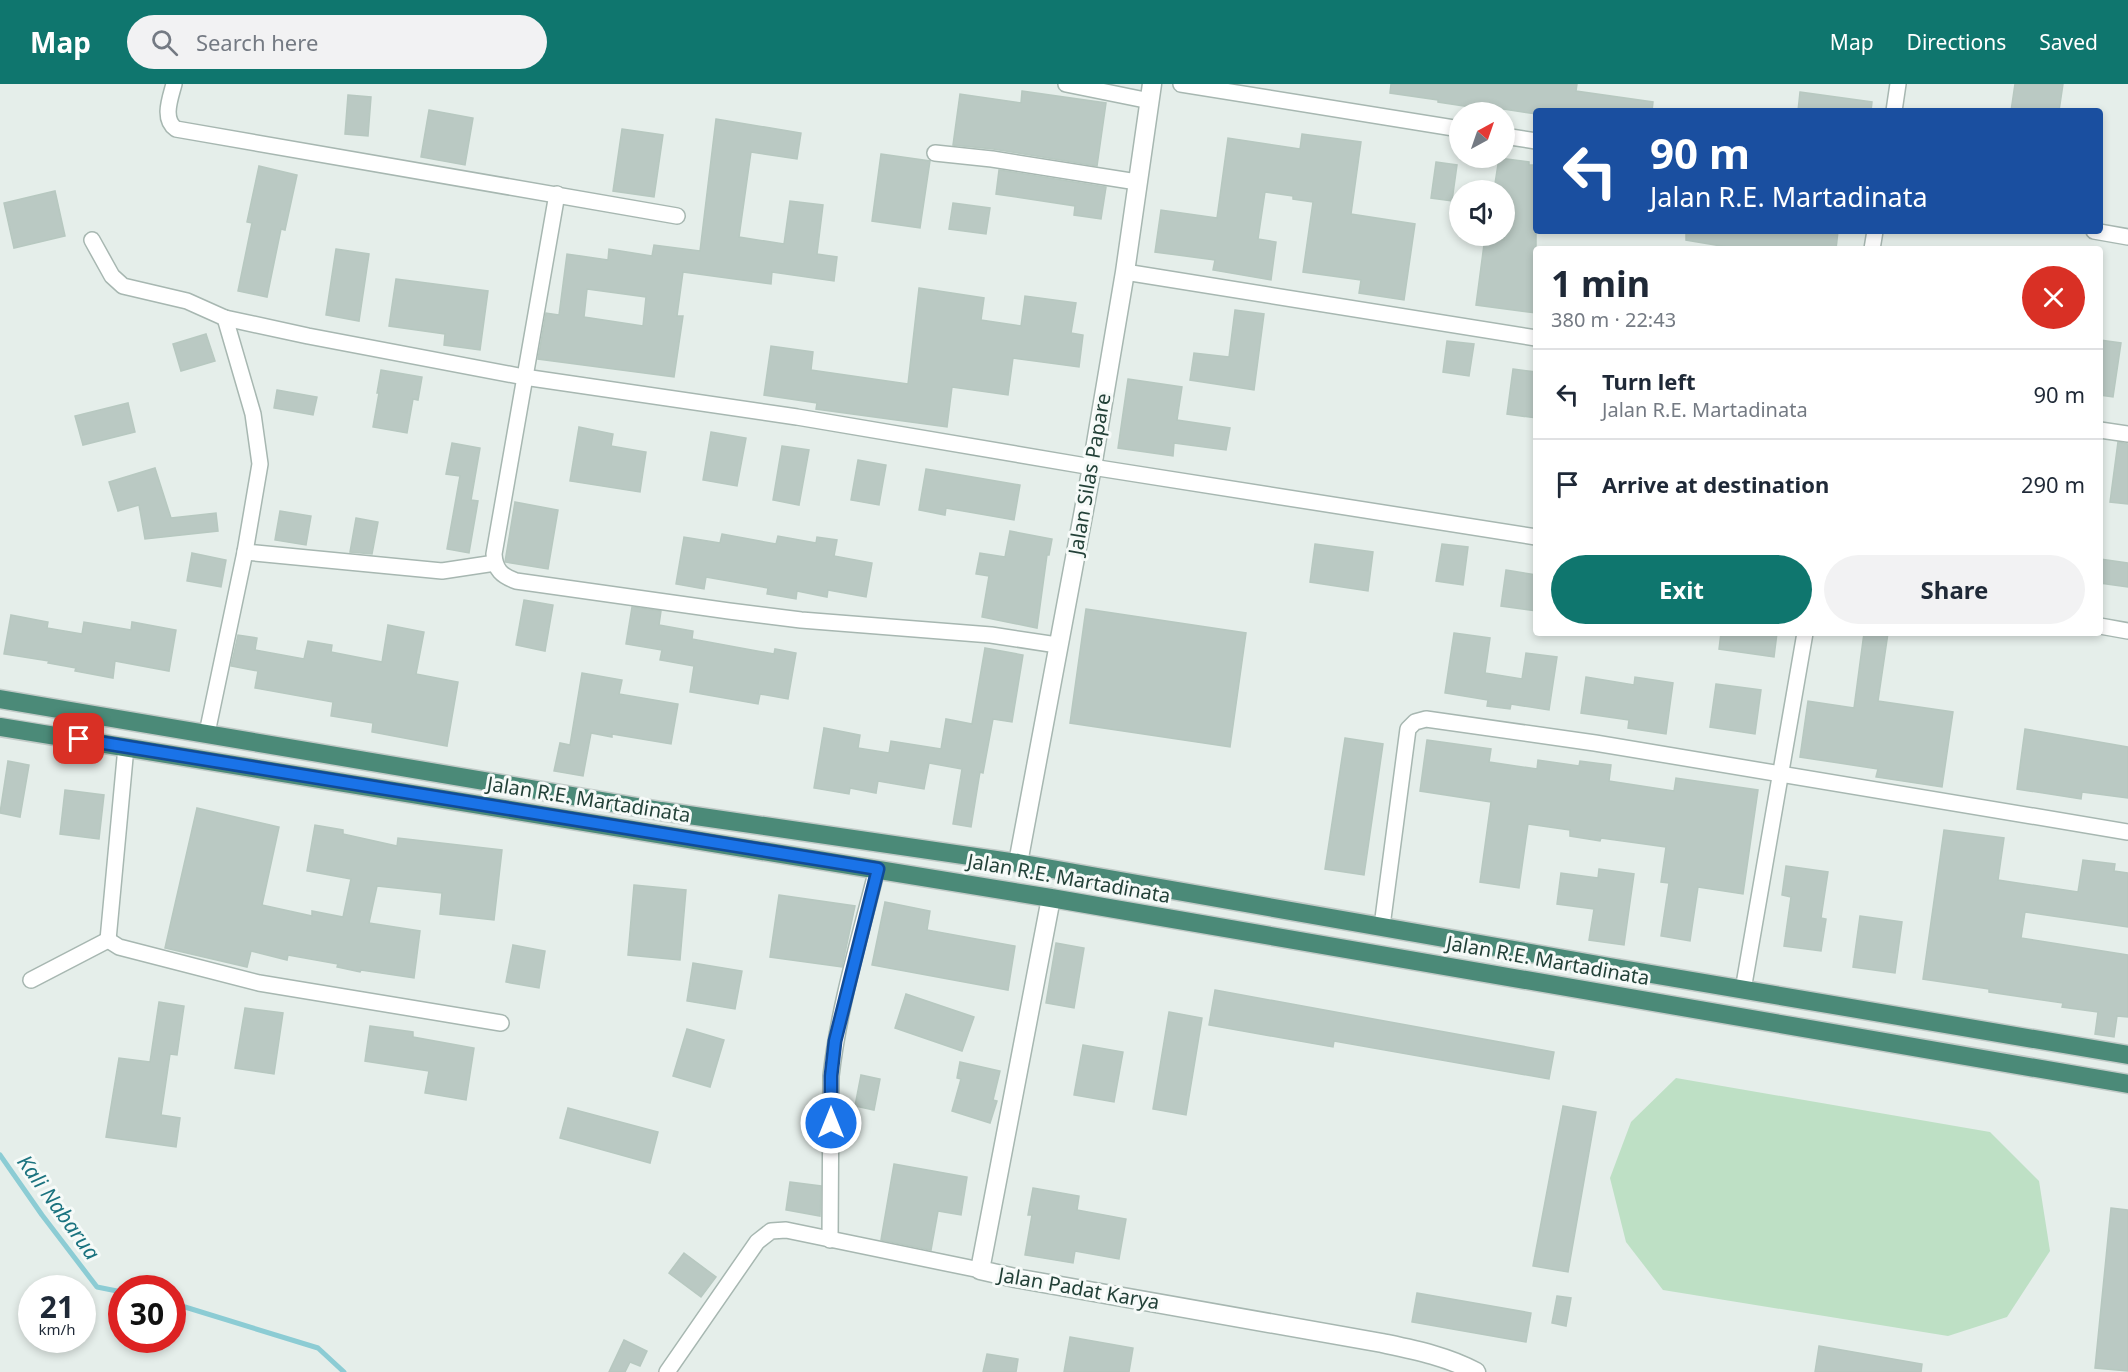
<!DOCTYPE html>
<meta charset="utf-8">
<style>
:root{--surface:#fff;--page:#f2f2f3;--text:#1f2937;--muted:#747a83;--line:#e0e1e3;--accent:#0f766e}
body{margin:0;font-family:"Noto Sans",sans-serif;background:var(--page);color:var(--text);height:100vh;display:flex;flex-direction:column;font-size:22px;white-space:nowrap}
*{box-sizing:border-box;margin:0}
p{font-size:20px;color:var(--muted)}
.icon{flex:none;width:33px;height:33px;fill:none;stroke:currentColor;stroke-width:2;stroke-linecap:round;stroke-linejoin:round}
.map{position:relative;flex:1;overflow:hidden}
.drawer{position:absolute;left:1533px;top:162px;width:570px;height:390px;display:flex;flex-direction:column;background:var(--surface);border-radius:6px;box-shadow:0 3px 9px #0003}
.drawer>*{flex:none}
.top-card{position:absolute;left:1533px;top:24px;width:570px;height:126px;border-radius:6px;box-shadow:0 3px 9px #0003;background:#1a4fa0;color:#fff;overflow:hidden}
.needle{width:39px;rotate:40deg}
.fabs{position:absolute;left:1449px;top:18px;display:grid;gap:12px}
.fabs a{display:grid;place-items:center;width:66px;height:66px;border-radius:50%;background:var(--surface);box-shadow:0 3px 9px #0003;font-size:30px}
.speed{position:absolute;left:18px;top:1191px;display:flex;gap:12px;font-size:30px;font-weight:700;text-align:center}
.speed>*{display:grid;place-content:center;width:78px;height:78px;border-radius:50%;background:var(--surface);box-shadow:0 3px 9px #0003;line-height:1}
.speed small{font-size:15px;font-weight:400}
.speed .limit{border:9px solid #d22;background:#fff;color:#111}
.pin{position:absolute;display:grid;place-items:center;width:51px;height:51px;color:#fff;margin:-26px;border-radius:12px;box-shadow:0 3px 9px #0006}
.me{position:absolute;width:66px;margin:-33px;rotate:0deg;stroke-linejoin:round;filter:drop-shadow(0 0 4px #0008)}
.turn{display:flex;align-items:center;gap:21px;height:126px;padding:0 18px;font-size:27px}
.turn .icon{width:78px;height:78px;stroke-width:2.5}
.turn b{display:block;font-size:42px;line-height:51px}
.round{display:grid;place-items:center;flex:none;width:63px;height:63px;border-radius:32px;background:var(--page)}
.head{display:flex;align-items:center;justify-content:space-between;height:102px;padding:0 18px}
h1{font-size:36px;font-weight:700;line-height:45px}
.action{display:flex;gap:12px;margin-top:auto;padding:12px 18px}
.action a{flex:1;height:69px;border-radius:36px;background:var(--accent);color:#fff;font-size:24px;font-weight:700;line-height:69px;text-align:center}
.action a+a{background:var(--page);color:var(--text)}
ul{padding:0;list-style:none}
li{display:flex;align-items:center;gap:18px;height:90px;padding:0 18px;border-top:2px solid var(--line)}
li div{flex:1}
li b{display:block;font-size:22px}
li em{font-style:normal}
header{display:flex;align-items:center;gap:36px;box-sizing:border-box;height:84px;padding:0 30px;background:var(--accent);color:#fff}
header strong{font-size:28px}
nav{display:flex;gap:33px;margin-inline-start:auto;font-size:21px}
.search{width:420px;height:54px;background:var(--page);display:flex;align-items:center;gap:15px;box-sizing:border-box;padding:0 21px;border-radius:33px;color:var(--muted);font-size:22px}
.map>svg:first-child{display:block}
</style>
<header>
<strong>Map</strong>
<div class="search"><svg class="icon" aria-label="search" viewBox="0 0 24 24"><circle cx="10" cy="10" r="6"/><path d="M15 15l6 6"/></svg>Search here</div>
<nav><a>Map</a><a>Directions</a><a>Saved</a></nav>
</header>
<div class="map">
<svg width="2128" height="1288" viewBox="0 0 2128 1288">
<rect width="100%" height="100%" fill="#e5eeea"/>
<path fill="#bee0c5" d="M1676 994 1990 1048 2039 1097 2050 1167 2007 1233 1948 1252 1663 1206 1626 1158 1610 1094 1631 1038Z"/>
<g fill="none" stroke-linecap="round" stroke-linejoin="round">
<g stroke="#8cccd4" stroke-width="5">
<path d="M0 1071 42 1131 97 1203 122 1208"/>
<path d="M172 1219 318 1264 344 1288"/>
</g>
</g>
<g fill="#bac9c3" stroke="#b7c8c0" stroke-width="1.5" fill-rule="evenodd">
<path d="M1391 0H1577L1576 7 1653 18 1652 27H1536V30L1471 20 1470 23 1438 18V16L1390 9Z"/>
<path d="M2015 0H2063L2059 27H2011Z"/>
<path d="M1022 7 1106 19 1097 82 993 65 953 61 960 10 1021 19Z"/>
<path d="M1800 8 1872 18 1871 27H1798Z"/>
<path d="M348 11 371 13 368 52 345 50Z"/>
<path d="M429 26 473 34 465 81 421 73Z"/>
<path d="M716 35 801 49 797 75 751 68 739 153 784 160 790 117 823 121 817 170 837 173 834 197 772 188 771 200 683 188 677 232H683L674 293 538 275 546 229 559 231 567 170 608 176 609 165 652 172 654 161 700 167ZM587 205 646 213 643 242 584 233Z"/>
<path d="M622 45 663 51 654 113 613 107Z"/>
<path d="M1302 50 1361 58 1351 130 1415 140 1404 216 1359 209 1361 196 1303 188 1313 118 1293 115V112L1265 108 1258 155 1276 158 1271 196 1213 186 1215 176 1155 168 1161 126 1217 134 1228 54 1300 65Z"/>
<path d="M881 70 930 77 920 144 872 137Z"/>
<path d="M1499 74 1529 78V81H1536V229L1476 221 1485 153 1504 156V106H1494Z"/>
<path d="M1436 78 1457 81 1452 117 1431 114Z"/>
<path d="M259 82 297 91 285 146 281 145 267 213 238 207 252 139 247 138Z"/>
<path d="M999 86 1106 103 1101 135 1074 131 1075 122 996 110Z"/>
<path d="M55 107 65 152 14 164 4 119Z"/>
<path d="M953 119 990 124 986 150 949 145Z"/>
<path d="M1686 147H1838L1836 165H1739L1686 156Z"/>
<path d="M336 165 369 170 359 237 326 231Z"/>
<path d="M396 195 488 207 480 266 444 261 445 250 389 242Z"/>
<path d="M919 204 984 214 981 236 1021 242 1025 212 1076 219 1071 249 1083 251 1079 283 1013 274 1008 311 952 303 947 343 816 325 817 319 764 311 771 262 813 268 811 286 908 300Z"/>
<path d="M1235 226 1264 230 1254 306 1190 296 1194 269 1229 273Z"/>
<path d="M206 250 215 277 181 287 173 260Z"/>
<path d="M2100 256 2121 259 2113 313 2100 311Z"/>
<path d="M1447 257 1474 260 1469 292 1443 288Z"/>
<path d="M1513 285 1536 288V334L1507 330Z"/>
<path d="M381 286 422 293 418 316 413 315 407 349 373 343 379 309H377Z"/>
<path d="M1128 295 1182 303 1177 336 1230 344 1226 366 1174 359 1173 372 1118 364Z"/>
<path d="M277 306 317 313 313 331 274 324Z"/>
<path d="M128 319 135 348 83 361 75 332Z"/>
<path d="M579 343 613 350 611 362 646 368 640 408 570 397Z"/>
<path d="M711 348 746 354 737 402 703 396Z"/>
<path d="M2118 358 2128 360V420L2110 418Z"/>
<path d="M452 359 480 364 471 416 478 417 469 469 447 465 460 392 446 390Z"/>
<path d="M782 362 809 366 799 421 773 416Z"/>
<path d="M858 376 886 381 879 421 851 416Z"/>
<path d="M155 384 171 434 216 429 218 447 145 455 139 421 118 427 109 398Z"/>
<path d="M926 385 1020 401 1014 436 946 424 945 431 919 426Z"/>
<path d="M515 418 558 426 548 485 505 478Z"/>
<path d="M280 427 311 432 306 461 275 456Z"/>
<path d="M356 434 378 438 372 470 350 468Z"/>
<path d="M1010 447 1052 455 1049 471H1047L1037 544 982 533 989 492 976 490 980 469 1005 473Z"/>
<path d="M722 450 776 460 778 452 816 459 817 453 837 456 834 472 872 479 866 513 828 506 827 513 797 507 796 515 767 510 768 504 706 493 704 505 676 500 684 453 720 459Z"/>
<path d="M1315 460 1373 468 1368 507 1310 498Z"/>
<path d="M1442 460 1468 463 1463 501 1436 497Z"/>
<path d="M192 469 226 476 221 503 187 497Z"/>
<path d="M2100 475 2128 479V503L2100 499Z"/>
<path d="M1506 486 1536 491V527L1501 522Z"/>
<path d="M524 516 553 521 545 567 516 561Z"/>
<path d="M632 523 661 527 659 541 693 547 692 555 774 570 775 565 796 569 788 615 760 610 758 620 690 608 694 582 660 576 662 566 626 560Z"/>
<path d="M1086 525 1246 549 1230 663 1070 639Z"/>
<path d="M11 531 48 538 47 544 82 550 84 538 131 546 132 538 176 546 169 587 115 577 113 594 75 587 76 584 48 579 49 577 4 570Z"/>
<path d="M388 541 424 548 416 590 458 598 447 662 372 648 373 639 331 632 333 618 255 604 258 587 231 582 238 551 257 554 255 566 304 575 308 557 332 561 331 568 382 578Z"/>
<path d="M1454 549 1490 554 1485 589 1522 595 1526 569 1557 573 1549 626 1511 620 1510 625 1487 622 1488 616 1445 609Z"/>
<path d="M1721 549H1777L1774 573 1719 565Z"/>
<path d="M1864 549H1888L1878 617 1953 628 1942 703 1876 693 1878 685 1800 673 1808 617 1854 624Z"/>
<path d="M985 564 1023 571 1012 638 993 635 983 689 980 688 971 743 953 740 962 685 929 679 924 705 878 697 876 709 850 704 849 710 814 704 824 644 860 651 858 664 889 669 891 657 941 665 946 635 972 640Z"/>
<path d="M582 589 622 596 619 610 678 620 671 660 612 650V653L591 649 583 692 554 687 560 659 570 661Z"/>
<path d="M1586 593 1634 601 1635 593 1673 599 1666 650 1628 644 1629 636 1581 629Z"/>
<path d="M1716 600 1761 606 1755 650 1710 643Z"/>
<path d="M2025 645 2128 663V714L2082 708 2081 715 2017 705Z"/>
<path d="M1345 654 1383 660 1364 791 1325 785Z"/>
<path d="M1427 656 1491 665 1489 678 1537 685 1538 676 1579 682 1580 677 1611 681 1609 697 1674 707 1676 694 1758 706 1743 810 1698 803 1690 857 1661 852 1669 799 1661 798 1666 763 1601 754 1600 757 1570 752V746L1528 740 1519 804 1480 798 1491 718 1420 707Z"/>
<path d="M8 677 29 681 20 733 0 729Z"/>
<path d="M65 706 104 711 99 755 60 750Z"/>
<path d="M197 724 279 743 262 821 312 832V827L343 833 351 795 307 787 315 741 343 746V750L397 762 398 754 502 766 494 836 440 830 442 809 377 802 369 839 420 847 414 894 361 886 360 888 337 883 338 880 288 871 287 876 251 867 247 883 165 864Z"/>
<path d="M1944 746 2004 754 1998 796 2078 808 2083 776 2115 780 2114 787 2128 789V843L2025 828 2021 854 2128 871V933L2117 932 2114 953 2095 950 2098 928 2062 923 2063 919 1989 908V905L1923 895Z"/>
<path d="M1786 782 1828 788 1821 834 1826 835 1821 867 1784 862 1791 813 1782 811Z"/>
<path d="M1599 785 1634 790 1624 861 1589 856 1594 825 1557 820 1561 789 1598 794Z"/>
<path d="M634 801 686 806 680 876 628 871Z"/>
<path d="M779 811 855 822 842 883 770 873Z"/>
<path d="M885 818 930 827 927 846 1015 862 1008 906 872 881Z"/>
<path d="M1860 832 1902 838 1895 889 1853 883Z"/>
<path d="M1056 859 1084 864 1074 924 1046 919Z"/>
<path d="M513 861 545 867 539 904 506 898Z"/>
<path d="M693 879 742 887 735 925 687 917Z"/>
<path d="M1215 906 1554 968 1549 995 1334 957 1333 963 1209 941Z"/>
<path d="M906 910 974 933 962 967 895 944Z"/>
<path d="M159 918 184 922 177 971 170 970 161 1031 180 1034 176 1063 106 1053 119 974 150 978Z"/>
<path d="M245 924 283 929 274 990 235 984Z"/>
<path d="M1169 928 1202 934 1186 1031 1153 1025Z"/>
<path d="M370 942 413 948V953L474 964 466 1016 425 1009 429 987 365 977Z"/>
<path d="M687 945 724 956 710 1003 673 992Z"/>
<path d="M1083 961 1123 968 1114 1018 1074 1011Z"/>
<path d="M960 978 1000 987 993 1016 997 1017 990 1039 952 1027 961 995 957 994Z"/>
<path d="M861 991 880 995 874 1026 855 1022Z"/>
<path d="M1563 1022 1596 1028 1568 1188 1533 1182Z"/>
<path d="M568 1024 658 1048 650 1079 560 1054Z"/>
<path d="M894 1080 967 1093 961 1131 938 1127 931 1166 881 1156Z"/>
<path d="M790 1098 821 1102 820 1132 786 1126Z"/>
<path d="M1033 1104 1079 1112 1077 1126 1126 1135 1119 1175 1075 1167 1073 1179 1025 1171 1032 1131H1028Z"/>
<path d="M2111 1124 2128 1126V1287L2095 1284Z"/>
<path d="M684 1169 716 1193 701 1213 669 1189Z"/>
<path d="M1417 1209 1531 1229 1526 1258 1412 1238Z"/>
<path d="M1557 1212 1571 1214 1566 1242 1552 1239Z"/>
<path d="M1070 1253 1133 1264 1129 1288H1064Z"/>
<path d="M624 1256 647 1267 640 1282 630 1278 625 1288H609Z"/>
<path d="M1819 1262 1922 1280 1921 1288H1815Z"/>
<path d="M987 1270 1018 1275 1016 1288H983Z"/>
</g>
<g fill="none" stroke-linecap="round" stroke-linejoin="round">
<defs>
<g id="minor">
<path d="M174 0C170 15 162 35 176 45L677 132"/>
<path d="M1066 0 1150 17"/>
<path d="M1181 0 1460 45"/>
<path d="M1894 27 1898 0"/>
<path d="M1504 52 1536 57"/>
<path d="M935 69 992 75 1137 98"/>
<path d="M557 110 494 470C495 486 502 492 516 497L729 527 801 536 991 551 1057 561"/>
<path d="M2094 147 2128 153"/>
<path d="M92 156 112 192 123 202 187 217 225 234 308 252 524 293 797 333 1092 383 1536 453"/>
<path d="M1872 165 1875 147"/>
<path d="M1125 188 1536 254"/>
<path d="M2100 346 2128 350"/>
<path d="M245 468 442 487 495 479"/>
<path d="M2100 542 2128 547"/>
<path d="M207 649 245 468 260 380 253 330 225 234"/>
<path d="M1382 842 1408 645 1415 638 1426 635 1595 659 2128 748"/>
<path d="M108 856 119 863 259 899 501 939"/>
<path d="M108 856 126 663"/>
<path d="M31 896 108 856"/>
<path d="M1743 906 1805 549"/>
<path d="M830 1156 831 992C839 922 860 853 877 785"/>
<path d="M667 1288 757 1158 771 1147 786 1146 980 1186"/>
</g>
<g id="tertiary">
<path d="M1018 779 1092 383 1125 188 1152 0"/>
<path d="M1051 814 980 1186 1015 1194 1382 1259C1415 1266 1446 1272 1476 1288"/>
</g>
<g id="trunk">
<path d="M0 615 661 727 1018 779 1610 883 2128 971"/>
<path d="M0 643 1051 814 2128 1000"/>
</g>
</defs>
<use href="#minor" stroke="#a7b7b1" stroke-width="18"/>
<use href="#tertiary" stroke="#a7b7b1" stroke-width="21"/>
<use href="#trunk" stroke="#c1cac7" stroke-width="21"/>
<use href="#minor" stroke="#fff" stroke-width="15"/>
<use href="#tertiary" stroke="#fff" stroke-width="18"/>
<use href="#trunk" stroke="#4b8a78" stroke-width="18"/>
</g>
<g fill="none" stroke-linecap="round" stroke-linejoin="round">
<defs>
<path id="route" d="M79 655 878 785 835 957 831 992V1039"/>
</defs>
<use href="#route" stroke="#114b97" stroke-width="15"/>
<use href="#route" stroke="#1a73e8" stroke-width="10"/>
</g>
<g text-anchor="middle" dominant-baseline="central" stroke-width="6" stroke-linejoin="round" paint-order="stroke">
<g font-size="20" fill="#234138" stroke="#f6faf8">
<text transform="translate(1089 390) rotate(-80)">Jalan Silas Papare</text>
<text transform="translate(589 715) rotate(9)">Jalan R.E. Martadinata</text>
<text transform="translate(1069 794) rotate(10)">Jalan R.E. Martadinata</text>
<text transform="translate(1548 876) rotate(10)">Jalan R.E. Martadinata</text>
<text transform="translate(1079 1204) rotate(10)">Jalan Padat Karya</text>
</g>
<g font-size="21" font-style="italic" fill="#1b737f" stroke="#f6faf8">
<text transform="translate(59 1123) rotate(54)">Kali Nabarua</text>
</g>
</g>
</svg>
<div class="fabs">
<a><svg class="needle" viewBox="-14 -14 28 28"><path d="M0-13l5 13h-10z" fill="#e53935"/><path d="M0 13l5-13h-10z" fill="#747a83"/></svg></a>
<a><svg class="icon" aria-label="sound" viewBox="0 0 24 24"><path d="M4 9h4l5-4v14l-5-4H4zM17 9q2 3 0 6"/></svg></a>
</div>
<div class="speed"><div>21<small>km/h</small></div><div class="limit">30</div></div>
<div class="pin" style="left:79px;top:655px;background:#d93025"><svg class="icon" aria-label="arrive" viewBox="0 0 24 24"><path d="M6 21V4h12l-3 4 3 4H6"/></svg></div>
<svg class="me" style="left:831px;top:1039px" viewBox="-20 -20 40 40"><circle r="17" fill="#1a73e8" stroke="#fff" stroke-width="3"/><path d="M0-11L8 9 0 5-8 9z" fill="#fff"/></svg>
<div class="top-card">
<div class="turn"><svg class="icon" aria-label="left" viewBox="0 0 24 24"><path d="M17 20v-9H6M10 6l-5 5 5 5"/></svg><div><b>90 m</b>Jalan R.E. Martadinata</div></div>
</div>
<section class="drawer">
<div class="head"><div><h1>1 min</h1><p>380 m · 22:43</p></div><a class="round" style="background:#d93025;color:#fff"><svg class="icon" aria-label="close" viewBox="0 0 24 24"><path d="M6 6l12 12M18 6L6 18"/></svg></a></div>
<ul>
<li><svg class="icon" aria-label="left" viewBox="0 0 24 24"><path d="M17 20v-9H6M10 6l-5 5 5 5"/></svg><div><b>Turn left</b><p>Jalan R.E. Martadinata</p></div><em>90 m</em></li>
<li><svg class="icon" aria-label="arrive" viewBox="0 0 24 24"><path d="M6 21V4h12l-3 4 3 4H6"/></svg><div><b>Arrive at destination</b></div><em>290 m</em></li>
</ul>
<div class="action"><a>Exit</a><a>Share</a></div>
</section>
</div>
